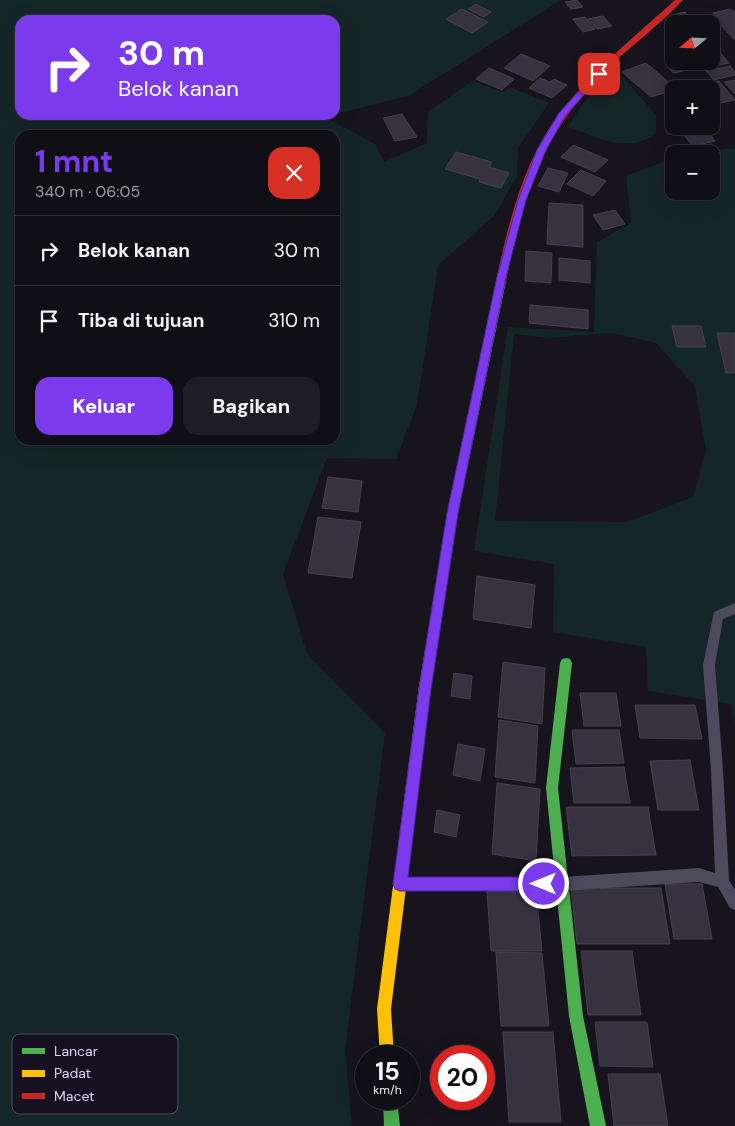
<!DOCTYPE html>
<html lang="id">
<meta charset="utf-8">
<style>
:root{--surface:#110f16;--page:#1e1d23;--text:#f1f3f6;--muted:#9c9ca1;--line:#302f35;--accent:#7c3aed}
body{margin:0;font-family:"DM Sans",sans-serif;background:var(--page);color:var(--text);height:100vh;display:flex;flex-direction:column;font-size:19px;white-space:nowrap}
*{box-sizing:border-box;margin:0}
p{font-size:16px;color:var(--muted)}
.icon{flex:none;width:28px;height:28px;fill:none;stroke:currentColor;stroke-width:2;stroke-linecap:round;stroke-linejoin:round}
.map{position:relative;flex:1;overflow:hidden}
.side{position:absolute;left:15px;top:130px;width:325px;height:315px;display:flex;flex-direction:column;background:var(--surface);border-radius:15px;box-shadow:0 5px 20px #0002,0 0 0 1px var(--line)}
.side>*{flex:none}
.guide{position:absolute;left:15px;top:15px;width:325px;height:105px;border-radius:15px;box-shadow:0 5px 20px #0002,0 0 0 1px var(--line);background:#7c3aed;color:#fff;overflow:hidden}
.needle{width:32px;rotate:251deg}
.controls{position:absolute;left:665px;top:15px;display:grid;gap:10px}
.controls a{display:grid;place-items:center;width:55px;height:55px;border-radius:10px;background:var(--surface);box-shadow:0 5px 20px #0002,0 0 0 1px var(--line);font-size:25px}
.speed{position:absolute;left:355px;top:1045px;display:flex;gap:10px;font-size:25px;font-weight:700;text-align:center}
.speed>*{display:grid;place-content:center;width:65px;height:65px;border-radius:50%;background:var(--surface);box-shadow:0 5px 20px #0002,0 0 0 1px var(--line);line-height:1}
.speed small{font-size:12px;font-weight:400}
.speed .limit{border:8px solid #d22;background:#fff;color:#111}
.pin{position:absolute;display:grid;place-items:center;width:42px;height:42px;color:#fff;margin:-21px;border-radius:10px;box-shadow:0 2px 8px #0006}
.me{position:absolute;width:55px;margin:-28px;rotate:270deg;stroke-linejoin:round;filter:drop-shadow(0 0 4px #0008)}
.turn{display:flex;align-items:center;gap:18px;height:105px;padding:0 20px;font-size:22px}
.turn .icon{width:65px;height:65px;stroke-width:2.5}
.turn b{display:block;font-size:35px;line-height:42px}
.round{display:grid;place-items:center;flex:none;width:52px;height:52px;border-radius:15px;background:var(--page)}
.head{display:flex;align-items:center;justify-content:space-between;height:85px;padding:0 20px}
h1{font-size:30px;font-weight:800;line-height:38px;color:var(--accent)}
.cta{display:flex;gap:10px;margin-top:auto;padding:10px 20px}
.cta a{flex:1;height:58px;border-radius:15px;background:var(--accent);color:#fff;font-size:20px;font-weight:800;line-height:58px;text-align:center}
.cta a+a{background:var(--page);color:var(--text)}
ul{padding:0;list-style:none}
li{display:flex;align-items:center;gap:15px;height:70px;padding:0 20px;border-top:1px solid var(--line)}
li div{flex:1}
li b{display:block;font-size:19px}
li em{font-style:normal}
.map>svg:first-child{display:block}
</style>
<div class="map">
<svg width="735" height="1126" viewBox="0 0 735 1126">
<rect width="100%" height="100%" fill="#17141e"/>
<g fill="#152629" fill-rule="evenodd">
<path d="M0 0H561L410 95 335 114V20H20V115H330L325 117 375 144 384 162 427 143 428 112 472 81 503 92 510 87 549 103 518 148 517 176 494 216 438 265 417 405 396 459 327 458 283 574 307 654 385 733 345 1050 352 1126H0ZM20 135H335V440H20Z"/>
<path d="M618 72 656 115V133C628 155 597 137 568 127 581 105 596 85 618 72Z"/>
<path d="M735 148V723L731 704 648 691 646 647 553 632 554 564 474 551 508 327 594 332 597 242 631 223 626 176 674 158V191H711V154H684ZM612 333 656 343 695 386 706 451 693 497 627 522 495 521 514 334 548 338Z"/>
</g>
<g fill="#373240" stroke="#454051">
<path d="M577 0 583 7 571 9 565 2Z"/>
<path d="M476 4 491 12 484 17 468 9Z"/>
<path d="M462 9 488 22 472 33 446 19Z"/>
<path d="M730 9 735 12V40L713 17 716 16 713 13Z"/>
<path d="M685 12 695 24H681L673 15Z"/>
<path d="M603 16 612 26 597 29 588 19Z"/>
<path d="M585 17 595 29 583 32 573 19Z"/>
<path d="M719 51 729 63 719 65 711 56V53Z"/>
<path d="M521 54 550 66 533 81 504 68Z"/>
<path d="M681 61 688 70 673 73 665 63Z"/>
<path d="M688 61H708L712 65 695 69Z"/>
<path d="M646 63 677 89 651 97 622 72Z"/>
<path d="M730 66 735 72V75L714 80 706 71Z"/>
<path d="M489 68 514 79 502 90 476 79Z"/>
<path d="M540 78 550 82 554 79 567 85 552 98 529 88Z"/>
<path d="M735 80V94L724 82Z"/>
<path d="M719 81 735 100 711 105V89L690 87Z"/>
<path d="M402 114 417 137 395 141 383 118Z"/>
<path d="M703 126 715 141 693 146 680 130Z"/>
<path d="M573 145 608 160 595 172 561 157Z"/>
<path d="M456 152 492 162 489 167 509 173 501 188 479 182 480 179 445 169Z"/>
<path d="M548 168 568 173 559 192 538 186Z"/>
<path d="M581 170 606 181 593 196 567 184Z"/>
<path d="M549 203 583 205V247L547 244Z"/>
<path d="M615 210 625 224 603 230 593 215Z"/>
<path d="M526 251 552 253 551 283 525 281Z"/>
<path d="M559 258 590 261V283L559 280Z"/>
<path d="M530 305 588 310V329L529 323Z"/>
<path d="M672 326H701L706 347H677Z"/>
<path d="M717 333H735V373H726Z"/>
<path d="M328 477 362 481 358 512 322 508Z"/>
<path d="M318 517 361 522 352 578 308 573Z"/>
<path d="M477 576 535 585 531 628 473 619Z"/>
<path d="M503 662 545 668 542 724 498 717Z"/>
<path d="M454 673 472 676 470 699 451 696Z"/>
<path d="M580 693H616L621 726H584Z"/>
<path d="M635 705H695L702 739 640 738Z"/>
<path d="M499 720 538 726 535 783 495 777Z"/>
<path d="M572 730H619L624 763 576 764Z"/>
<path d="M458 744 485 749 480 781 453 775Z"/>
<path d="M690 760 699 810H658L650 761Z"/>
<path d="M624 767 630 803H574L570 768Z"/>
<path d="M497 783 540 789 536 861 492 854Z"/>
<path d="M566 807H648L656 855 572 856Z"/>
<path d="M437 810 460 815 456 837 434 832Z"/>
<path d="M665 884H702L712 939H674Z"/>
<path d="M571 888H661L670 944H577Z"/>
<path d="M487 891H536L542 951H491Z"/>
<path d="M581 951H632L641 1015H588Z"/>
<path d="M496 952 542 953 549 1026H501Z"/>
<path d="M595 1022H647L653 1067 600 1066Z"/>
<path d="M503 1032H553L561 1122H509Z"/>
<path d="M608 1074H660L668 1126H614Z"/>
</g>
<g fill="none" stroke-linecap="round" stroke-linejoin="round">
<path fill="#4d4a5d" fill-rule="evenodd" d="M735 603V614L723 619 715 665 723 770 729 880 735 890V910L730 908 718 887 699 882 562 891H402L397 889 395 884 397 879 402 877H562L699 868 715 873 711 770 703 665 714 612Z"/>
<g fill="#4caf50" fill-rule="evenodd">
<path d="M501 278 506 281 458 513 431 686 429 690 425 692 421 690 419 686 448 513 496 281Z"/>
<path d="M566 658 570 659 572 663 558 788 583 1016 606 1126H590L569 1016 546 788 560 663 562 659Z"/>
<path d="M383 1099H397L400 1126H384Z"/>
</g>
<path fill="#ffc107" fill-rule="evenodd" d="M425 680 429 682 431 686 391 1009 394 1056H380L377 1009 419 686 421 682Z"/>
<path fill="#c62828" fill-rule="evenodd" d="M675 0H683C659 26 629 47 604 72 541 136 523 195 506 281L504 283H498L496 281C507 230 520 175 548 130 581 79 630 41 675 0Z"/>
</g>
<path fill="#7c3aed" stroke="#51269a" d="M596 73 603 74 565 116 546 150 526 200 506 277 458 513 431 689 408 877H544L549 879 551 884 549 889 544 891H400L395 889 393 884 419 689 447 513 497 277 518 200 537 150 559 113Z"/>
<rect x="12" y="1034" width="166" height="80" rx="8" fill="#161121" stroke="#524c62" stroke-width="1"/>
<rect x="22" y="1048" width="23" height="6" fill="#4caf50"/>
<rect x="22" y="1070" width="23" height="7" fill="#ffc107"/>
<rect x="22" y="1093" width="23" height="6" fill="#c62828"/>
<g font-size="14" fill="#dfd7f9">
<text x="54" y="1056">Lancar</text>
<text x="54" y="1078">Padat</text>
<text x="54" y="1101">Macet</text>
</g>
</svg>
<div class="controls">
<a><svg class="needle" viewBox="-14 -14 28 28"><path d="M0-13l5 13h-10z" fill="#e53935"/><path d="M0 13l5-13h-10z" fill="#9c9ca1"/></svg></a>
<a>+</a>
<a>−</a>
</div>
<div class="speed"><div>15<small>km/h</small></div><div class="limit">20</div></div>
<div class="pin" style="left:599px;top:74px;background:#d93025"><svg class="icon" aria-label="arrive" viewBox="0 0 24 24"><path d="M6 21V4h12l-3 4 3 4H6"/></svg></div>
<svg class="me" style="left:544px;top:884px" viewBox="-20 -20 40 40"><circle r="17" fill="#7c3aed" stroke="#fff" stroke-width="3"/><path d="M0-11L8 9 0 5-8 9z" fill="#fff"/></svg>
<div class="guide">
<div class="turn"><svg class="icon" aria-label="right" viewBox="0 0 24 24"><path d="M7 20v-9h11M14 6l5 5-5 5"/></svg><div><b>30 m</b>Belok kanan</div></div>
</div>
<section class="side">
<div class="head"><div><h1>1 mnt</h1><p>340 m · 06:05</p></div><a class="round" style="background:#d93025;color:#fff"><svg class="icon" aria-label="close" viewBox="0 0 24 24"><path d="M6 6l12 12M18 6L6 18"/></svg></a></div>
<ul>
<li><svg class="icon" aria-label="right" viewBox="0 0 24 24"><path d="M7 20v-9h11M14 6l5 5-5 5"/></svg><div><b>Belok kanan</b></div><em>30 m</em></li>
<li><svg class="icon" aria-label="arrive" viewBox="0 0 24 24"><path d="M6 21V4h12l-3 4 3 4H6"/></svg><div><b>Tiba di tujuan</b></div><em>310 m</em></li>
</ul>
<div class="cta"><a>Keluar</a><a>Bagikan</a></div>
</section>
</div>
